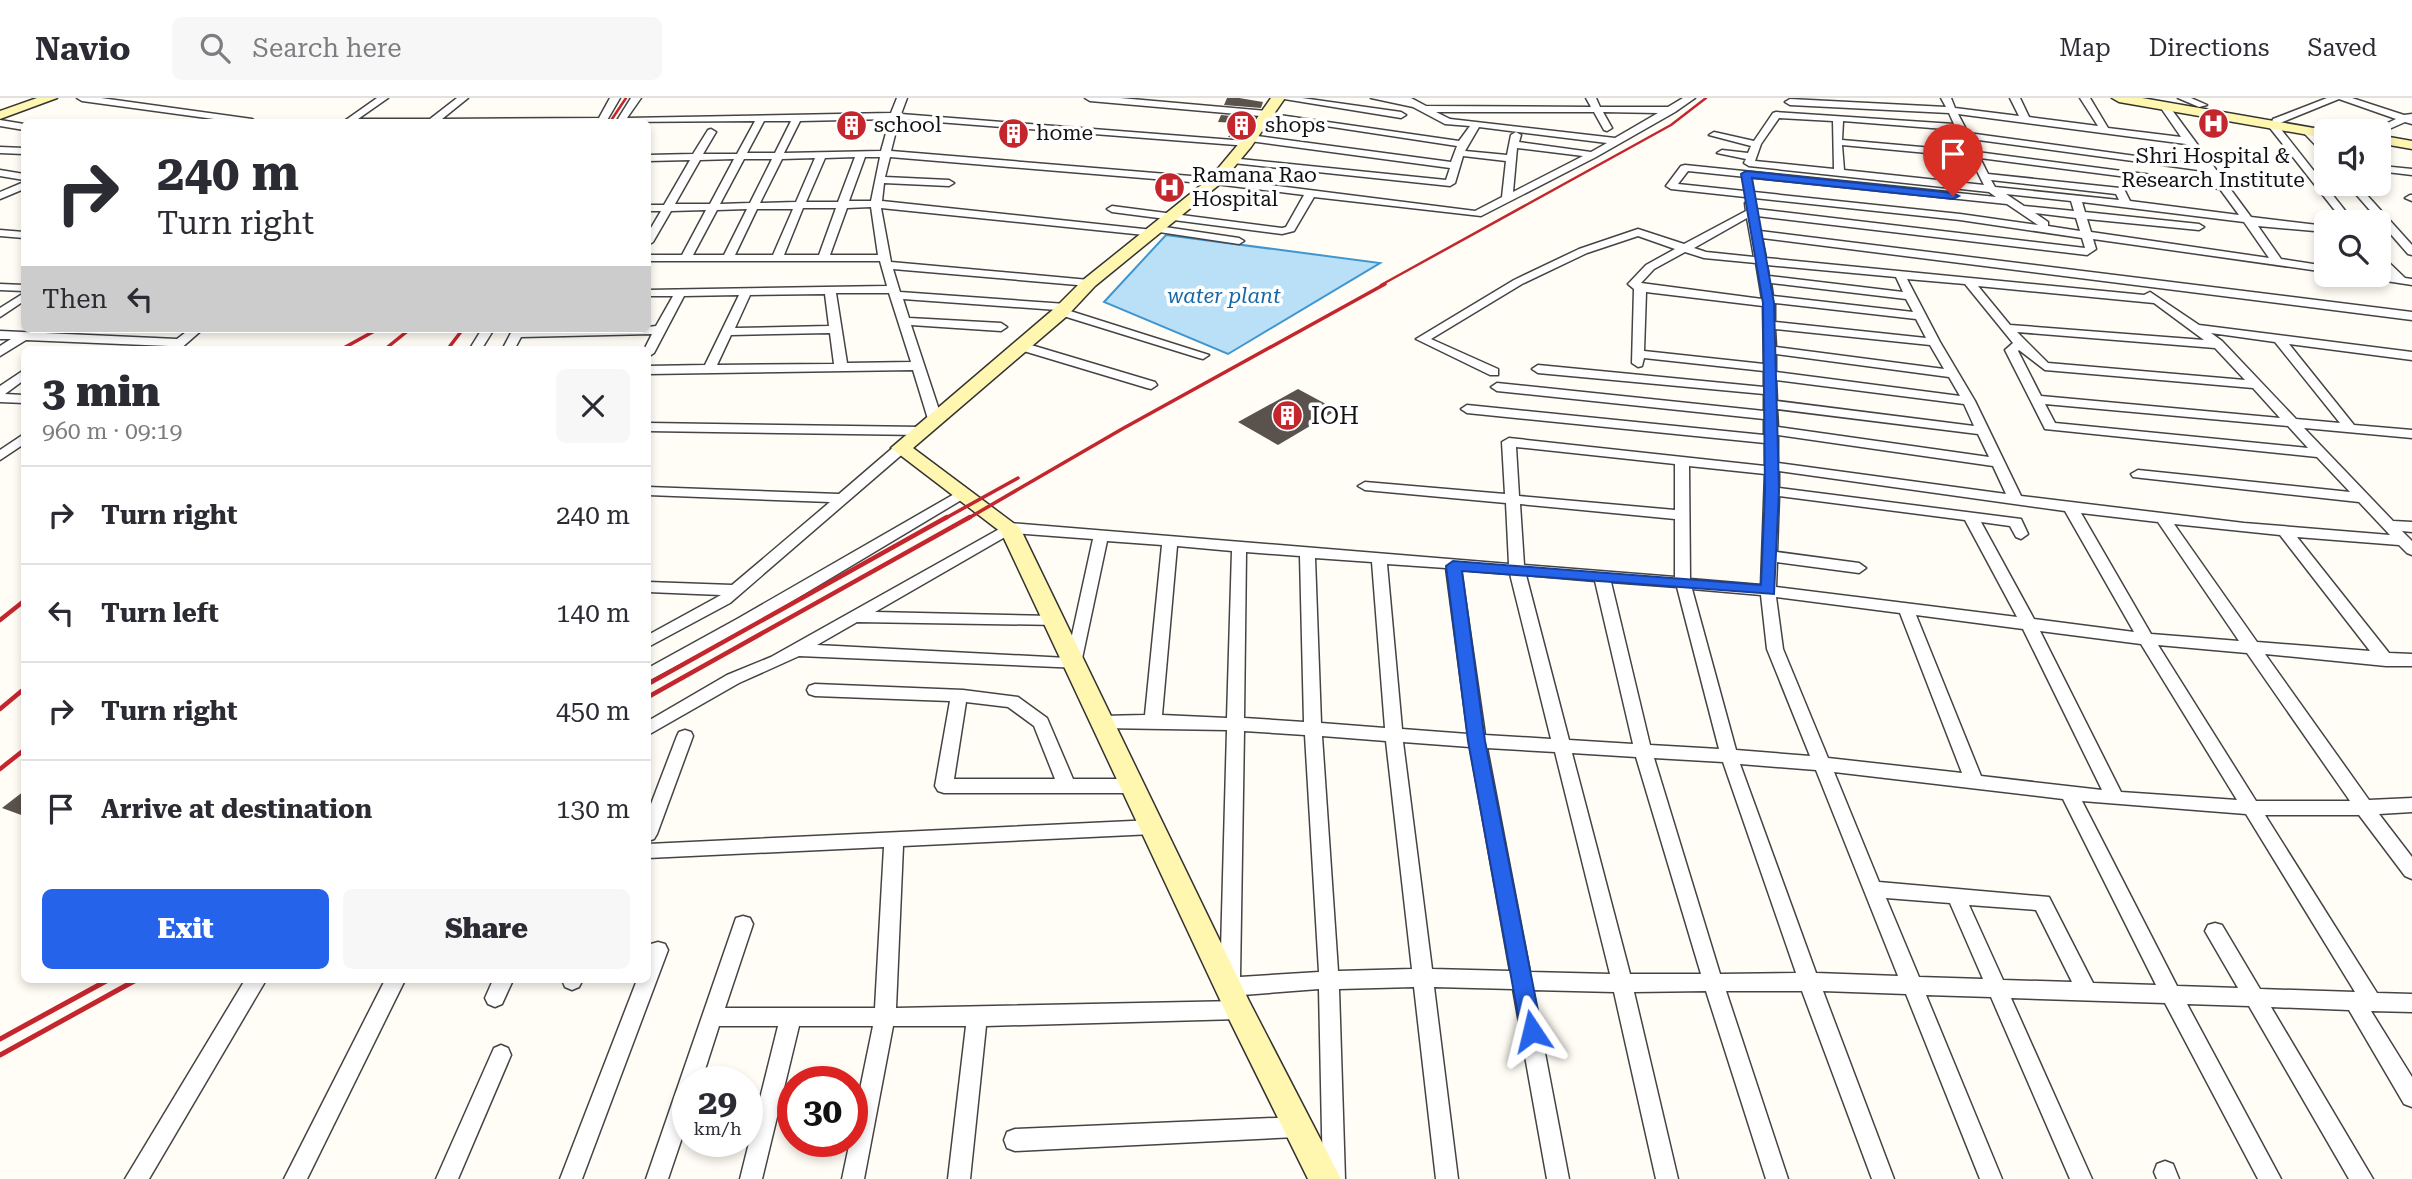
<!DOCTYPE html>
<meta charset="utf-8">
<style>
:root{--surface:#fff;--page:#f7f7f7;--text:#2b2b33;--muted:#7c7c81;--line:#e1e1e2;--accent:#2563eb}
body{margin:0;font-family:"Roboto Serif",serif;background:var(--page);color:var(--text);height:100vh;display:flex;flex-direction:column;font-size:26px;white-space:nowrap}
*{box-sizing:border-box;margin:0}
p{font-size:23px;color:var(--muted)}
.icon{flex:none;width:38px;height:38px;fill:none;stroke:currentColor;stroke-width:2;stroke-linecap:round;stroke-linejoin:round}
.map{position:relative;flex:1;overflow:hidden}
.panel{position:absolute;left:21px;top:248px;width:630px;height:637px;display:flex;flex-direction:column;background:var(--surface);border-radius:10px;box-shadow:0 4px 10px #0003}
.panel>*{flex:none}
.top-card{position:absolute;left:21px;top:21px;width:630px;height:214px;border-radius:10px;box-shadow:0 4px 10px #0003;background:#fff;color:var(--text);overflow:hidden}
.buttons{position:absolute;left:2314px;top:21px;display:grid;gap:14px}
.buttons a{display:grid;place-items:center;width:77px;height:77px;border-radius:10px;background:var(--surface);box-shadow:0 4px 10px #0003;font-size:35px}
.speed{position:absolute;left:672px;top:968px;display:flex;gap:14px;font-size:35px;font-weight:700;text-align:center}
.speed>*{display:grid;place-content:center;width:91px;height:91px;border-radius:50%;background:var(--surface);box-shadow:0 4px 10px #0003;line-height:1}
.speed small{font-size:18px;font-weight:400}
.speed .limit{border:10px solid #d22;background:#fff;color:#111}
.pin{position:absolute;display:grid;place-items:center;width:60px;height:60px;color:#fff;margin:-72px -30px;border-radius:50% 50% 50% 0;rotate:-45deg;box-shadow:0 0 7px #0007}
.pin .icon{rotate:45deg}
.me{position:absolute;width:77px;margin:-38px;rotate:350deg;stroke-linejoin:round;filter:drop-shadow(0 0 5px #0008)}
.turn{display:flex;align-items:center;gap:24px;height:147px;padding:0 21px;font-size:32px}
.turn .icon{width:91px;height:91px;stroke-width:2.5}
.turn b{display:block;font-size:49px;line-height:60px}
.then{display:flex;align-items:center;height:66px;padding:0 21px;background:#0003;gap:14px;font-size:26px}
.round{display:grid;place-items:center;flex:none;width:74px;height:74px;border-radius:10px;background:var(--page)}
.headline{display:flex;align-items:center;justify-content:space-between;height:119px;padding:0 21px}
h1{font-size:42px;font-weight:800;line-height:52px}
.action{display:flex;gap:14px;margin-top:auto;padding:14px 21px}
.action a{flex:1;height:80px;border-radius:10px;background:var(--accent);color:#fff;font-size:28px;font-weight:800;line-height:80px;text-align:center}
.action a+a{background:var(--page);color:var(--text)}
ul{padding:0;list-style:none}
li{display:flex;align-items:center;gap:21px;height:98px;padding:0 21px;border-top:2px solid var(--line)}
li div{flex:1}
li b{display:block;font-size:26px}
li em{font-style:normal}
header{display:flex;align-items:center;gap:42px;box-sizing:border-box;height:98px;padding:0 35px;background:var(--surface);border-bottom:2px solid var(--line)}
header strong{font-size:33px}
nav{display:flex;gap:38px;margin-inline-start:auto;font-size:24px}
.search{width:490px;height:63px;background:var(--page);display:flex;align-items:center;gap:18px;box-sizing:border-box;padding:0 24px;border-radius:10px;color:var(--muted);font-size:26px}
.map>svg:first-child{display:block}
</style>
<header>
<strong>Navio</strong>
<div class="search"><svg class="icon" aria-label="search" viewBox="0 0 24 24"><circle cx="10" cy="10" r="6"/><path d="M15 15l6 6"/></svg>Search here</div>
<nav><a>Map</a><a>Directions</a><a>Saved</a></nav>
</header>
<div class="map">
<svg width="2412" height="1081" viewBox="0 0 2412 1081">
<rect width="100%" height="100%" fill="#fffdf5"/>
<path fill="#b9e0f7" stroke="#3f96cf" stroke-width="2" d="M1166 137 1380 165 1228 256 1104 204Z"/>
<g fill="#5a524d">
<path d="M1227 0H1239L1263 4 1261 10 1224 7Z"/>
<path d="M1221 17 1254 20 1240 40 1228 39 1238 25 1218 24Z"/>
<path d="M1298 291 1337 312 1278 347 1238 324Z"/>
<path d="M24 693V718L2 710Z"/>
</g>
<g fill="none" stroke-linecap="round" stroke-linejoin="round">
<defs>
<g id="street">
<path d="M77 0H101L252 21 257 24H236L82 3Z"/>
<path d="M377 0H388L358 21H430L457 0H468L442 21 599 20 610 0H620L606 24H343Z"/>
<path d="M631 0H641L627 20 891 15 897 0H907L901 16 1246 43 1251 46 1249 48 899 21 891 53 1215 80 1475 113 1502 99 1506 63 1463 58 1455 85 1450 88 1233 65 1228 62 1230 60 1446 82 1450 70 1250 43 1245 40 1250 37 1451 64 1457 48 1260 18 1090 3 1085 0H1120L1267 13 1272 16 1459 43 1470 28 1445 26 1413 9 1371 0H1411L1426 8 1591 9 1586 0H1596L1600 9H1668L1683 0H1695L1675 14 1596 59 1481 118 1314 99 1294 133 1282 136 1112 114 1107 111 1112 108 1282 130 1286 129 1304 97 1215 86 890 59 885 79 949 82 954 85 949 88 884 85 882 103 1153 132 1158 128 1239 140 1244 143 1239 146 1159 134 1154 138 881 110 891 164 1089 182 1095 185 1089 188 893 171 900 194 1066 206 1072 209 1067 212 1209 257 1203 261 1199 260 1057 216V212L903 201 909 220 1001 225 1007 229 1001 233 911 227 942 321 935 325 928 321 913 272 648 276V268L705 267 739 197 684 198 654 255 648 259V252H644L652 236 521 239 514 252H502L513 231H648V229L656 228 673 198H648V192L887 188 880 163H648V157H682L706 112 671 113 653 144 648 147V135L661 113H648V107H664L690 62 648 63V57L693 56 708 32 711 31 716 34 703 56H737L755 23 616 24ZM1436 14H1594L1604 32 1607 33 1612 30 1603 14 1658 15 1615 40 1450 21ZM890 21 881 53 784 55 800 23ZM764 23H791L775 55H747ZM1479 29 1607 45 1591 54 1519 44 1521 37 1516 34 1511 37 1507 57 1465 53ZM1517 50 1583 58 1513 94ZM855 59 838 104H806L825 60ZM865 59H880L871 103H849ZM815 60 796 104 760 105 782 61ZM734 61 710 106H675L700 62ZM744 61H772L750 105 720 106ZM871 109 878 157H830L847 110ZM803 110H836L819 157H784ZM747 111 724 157H693L717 112ZM757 111H793L773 157H735ZM836 195H889L911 264 847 265ZM825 196 829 228 735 230 750 197ZM830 235 834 266 717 267 731 237Z"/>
<path d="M1278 0H1302L1401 14 1406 17 1401 20Z"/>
<path d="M1941 0H1951L1955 10 2019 18 2010 0H2020L2029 19 2098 28 2080 0H2090L2108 30 2181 39 2161 10 2169 8 2251 119 2326 128V134L2258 128 2281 161 2326 168V174L2093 141 2096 151 2087 157 1757 118 1760 133 2412 214V222L1762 140 1766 160 2144 197 2150 194 2199 227 2412 254V262L2289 246 2354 327 2412 332V340L2304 330 2393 423 2412 424V434L2402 433 2412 443V457L2407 455 2399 447 2297 439 2389 555 2412 556V568H2386L2265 556 2369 702 2412 700V714L2379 716 2412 759V781L2405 778 2359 717H2265L2377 895 2412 896V914L2371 913 2412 979V1009L2404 1006 2349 912 2271 909 2373 1081H2349L2249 908 2187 906 2281 1081H2258L2165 905 2011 900 2092 1081H2070L1991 899 1926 897 2002 1081H1980L1906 896 1823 893 1894 1081H1872L1802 893H1726L1788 1081H1766L1706 893 1634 894 1678 1081H1656L1614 894 1533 892 1569 1081H1547L1513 891 1434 889 1458 1081H1436L1414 889 1339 891 1345 1081H1323L1319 891 1230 898 1223 895 1220 889 1227 632 1101 630 1095 628 1093 624 1095 620 1101 618 1145 617 1162 447 1107 443 1080 570 799 558 739 585 648 637V623L727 577 771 559 1010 425 1509 466 1506 405 1365 392 1358 388 1365 384 1505 396 1502 344 1509 340 1765 368V345L1467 315 1461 311 1467 307 1764 337V321L1497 293 1491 289 1497 285 1764 313V296L1538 275 1532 271 1538 267 1764 289V273L1644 260 1642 268 1638 269 1632 265 1634 191 1628 186 1646 167 1675 151 1638 138 1587 155 1522 186 1431 241 1498 271V277H1490L1416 241 1514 182 1579 151 1638 131 1684 146 1746 113 1745 105 1750 102 1755 105 1756 111 2085 150 2082 140 1960 122 1671 91 1666 88 1681 68 1685 67 1996 99 1989 94 1749 68 1744 65 1746 61 1717 55 1722 52 1748 55 1751 48 1709 37 1714 34 1754 43 1773 15 1776 14 1954 26 1949 15 1790 7 1785 4 1790 1 1946 9ZM1958 16 2186 46 2201 67 1968 35ZM1779 20 1833 23 1834 71 1755 63 1761 46ZM1843 23 1957 32 1967 53 1842 42ZM1971 41 2206 73 2214 85 1977 54ZM1842 47 1970 59 1984 87 1844 72ZM1980 60 2220 91 2239 117 2130 103 2124 91 2120 90 1988 76ZM1688 73 2007 106 2038 127 1960 116 1678 86ZM1991 82 2116 96 2119 102 1995 89ZM2006 96 2071 103 2074 113 2024 108ZM2082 104 2244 124 2269 160 2091 134 2087 121 2199 132 2204 129 2199 126 2085 114ZM2035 115 2076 120 2080 133 2048 128V124ZM1747 120 1754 159 1706 154 1694 150ZM1685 154 1704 160 1756 165 1762 201 1641 185 1654 171ZM1767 167 1896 179 1903 194 1769 178ZM1907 181 1965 186 2013 245 2005 252 2045 331 2317 359 2350 394 2138 372 2131 376 2133 379 2359 404 2390 437 2244 425 2021 398 1975 303 1940 244ZM1771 185 1906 201 1913 214 1773 198ZM1978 188 2154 205 2204 242 2010 227ZM1646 194 1763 208 1764 266 1644 253ZM1775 205 1916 221 1926 240 1775 224ZM1775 231 1930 247 1944 271 1776 249ZM2017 234 2215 250 2245 282 2048 265ZM2211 235 2275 244 2340 325 2296 321 2222 243ZM2019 252 2045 272 2253 290 2280 320 2041 298 2018 253ZM1776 256 1949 279 1960 298 1776 274ZM1776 282 1964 306 1974 328 1777 303ZM2045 306 2288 328 2308 350 2055 325ZM1777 311 1978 336 1989 359 1778 329ZM1778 337 1993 368 2006 396 1778 365ZM1516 349 1675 366V412L1519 398ZM1689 368 1765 376 1761 487 1690 481ZM1779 373 2065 413 2134 534 2034 521 1981 424 2010 428 2016 439 2021 441 2028 436 2021 421 1779 390ZM1779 398 1965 422 2017 519 1776 489 1777 464 1859 475 1866 470 1859 465 1777 454ZM1520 406 1675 421V479L1524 467ZM2081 415 2158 424 2239 543 2151 536ZM2174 426 2280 437 2370 553 2257 544ZM1012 435 1093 441 1067 560 817 547 857 524 1059 527 1062 523 1059 519 1054 518 875 514ZM1177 448 1232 453 1227 620 1162 617ZM1246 454 1300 458 1304 624 1244 620ZM1315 460 1372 464 1385 630 1321 625ZM1387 466 1446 470 1468 636 1402 631ZM1461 472 1510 476 1551 641 1485 637ZM1526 477 1595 483 1633 646 1569 642ZM1611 484 1677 489 1719 651 1650 647ZM1692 491 1761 497 1767 551 1810 658 1736 652ZM1776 499 1900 515 1962 675 1828 660 1783 551ZM1916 517 2023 531 2102 692 1981 678ZM2040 533 2141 546 2237 702 2121 694ZM2158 547 2247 555 2350 703H2256ZM1244 633 1305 637 1319 874 1240 879ZM1322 638 1386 643 1412 871 1338 873ZM1403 644 1470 649 1510 873 1432 871ZM1487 650 1555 654 1610 876 1530 874ZM1572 655 1636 659 1701 876H1630ZM1654 660 1723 664 1796 875 1720 876ZM1740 666 1816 672 1898 878 1816 875ZM1834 674 2063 701 2156 887 2093 885 2049 799 1879 784ZM2082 703 2246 716 2355 894 2260 891 2222 827 2215 825 2208 827 2205 833 2238 890 2177 888ZM1886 800 1950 805 1983 881 1919 879ZM1969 807 2036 812 2072 884 2003 882Z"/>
<path d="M2178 0H2191L2207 7 2199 9Z"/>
<path d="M2327 0H2352L2404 17 2412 16V26L2405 24 2378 36V33H2373L2375 31 2396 21 2339 1 2280 25V30L2354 124H2344L2270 30 2273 21Z"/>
<path d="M0 22 24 26V32L0 28Z"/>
<path d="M2307 30 2326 49V58L2302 33Z"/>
<path d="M0 49 24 50V56L0 55Z"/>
<path d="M2382 68 2412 71V77L2378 73V69Z"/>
<path d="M0 72 24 76V82L0 78Z"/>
<path d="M24 84V91L0 101V94Z"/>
<path d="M2347 86H2357L2412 147V157L2408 156Z"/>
<path d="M2410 97H2412V103L2405 100Z"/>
<path d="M0 132 24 134V140L0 138Z"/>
<path d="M2378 154 2405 180 2412 181V187L2360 179 2359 177 2391 178 2378 164Z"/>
<path d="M0 186 24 187V193L0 192Z"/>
<path d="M24 195V203L0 219V210Z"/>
<path d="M190 231H203L179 252H166L169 248 26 242 0 258V248L11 241H0V233L177 241Z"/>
<path d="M482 231H494L481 252H469Z"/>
<path d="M1021 244 1155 284 1157 287 1151 291 1147 290 1017 251 1015 248Z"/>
<path d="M24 272V282L5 296 24 297V305L0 304V288Z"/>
<path d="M648 325 921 329 928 333 921 337 648 333Z"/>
<path d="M24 336V346L0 362V352Z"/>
<path d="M901 346 906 347V353L730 505 648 549V537L721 497 648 494V484L732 487 830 404 648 397V389L839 396 896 347Z"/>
<path d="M963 391 970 395 968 398 749 529 648 583V570L737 521Z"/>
<path d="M815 586 963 592 1018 599 1047 620 1073 681H1133L1139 683 1142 688 1139 693 1133 695H944L938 693 935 688 950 603 815 598 809 596 807 592 809 588ZM966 604 1008 609 1034 628 1055 681H954Z"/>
<path d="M685 632 691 634 693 638 657 736 654 741 648 743V714L677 638 679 634Z"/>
<path d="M1153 722 1159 724 1162 729 1159 734 1153 736 903 748 896 910 1239 903 1246 906 1249 912 1246 918 1239 921 986 928 970 1081H948L966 928H893L864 1081H842L850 1043H852V1030L873 928H799L762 1081H740L778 928H719L701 984H688V1022L668 1081H646L736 820 743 818 750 820 753 826 725 910H875L884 749 648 760V746Z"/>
<path d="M658 844 665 846 668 852 582 1081H560L637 882H648V854L651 846Z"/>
<path d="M245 882H266L149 1081H125Z"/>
<path d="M385 882H405L307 1081H284Z"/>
<path d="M493 882H513L502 906 495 909 488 906 485 900Z"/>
<path d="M562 882H582V883L579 889 572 892 565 889Z"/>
<path d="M501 947 508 950 511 957 458 1081H436L494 950Z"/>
<path d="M1297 1019 1305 1022 1308 1029 1305 1036 1297 1039 1015 1053 1007 1050 1004 1042 1007 1034 1015 1031Z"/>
<path d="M2165 1063 2173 1066 2179 1081H2157L2154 1074 2157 1066Z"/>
</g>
<g id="secondary">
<path d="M37 0H57L0 21V13Z"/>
<path d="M1271 0H1285L1251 49 1220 86 1095 188 1067 218 913 350 1020 430 1249 903 1341 1081H1308L1229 921 1001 434 891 350 1055 210 1083 182 1210 80 1241 43Z"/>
<path d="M2112 0H2142L2331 33H2326V40L2119 4Z"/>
<path d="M2378 37 2412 43V51L2378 45Z"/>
</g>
</defs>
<use href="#street" stroke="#444" stroke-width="3"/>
<use href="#secondary" stroke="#333" stroke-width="3"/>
<use href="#street" fill="#fff" fill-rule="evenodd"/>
<use href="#secondary" fill="#fff6b0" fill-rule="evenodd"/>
<g stroke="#c4262e" stroke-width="2.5">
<path d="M610 24 626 0"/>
<path d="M1381 187 1671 27 1706 0"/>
</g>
<g stroke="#c4262e" stroke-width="3.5">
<path d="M340 252 378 231"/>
<path d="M384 252 410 231"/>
<path d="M447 252 463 231"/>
<path d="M944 421 1018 380"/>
<path d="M967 421 1122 331 1385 186"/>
</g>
<g stroke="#c4262e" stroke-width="4.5">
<path d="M0 522 24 503"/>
<path d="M648 586 947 419"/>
<path d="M648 599 970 419"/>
<path d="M0 611 24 591"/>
<path d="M0 671 24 652"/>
</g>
<g stroke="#c4262e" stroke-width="5">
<path d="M0 941 108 882"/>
<path d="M0 957 136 882"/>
</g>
</g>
<path fill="#2563eb" stroke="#184099" stroke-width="2" d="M1746 73 1953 95 1959 98 1953 101 1752 80 1774 205 1779 393 1774 496 1462 473 1485 643 1542 933 1539 939 1532 942 1524 939 1521 933 1468 643 1446 468 1453 463 1761 487 1765 393 1763 205 1741 76Z"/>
<defs>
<symbol id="hospital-disc" viewBox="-11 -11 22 22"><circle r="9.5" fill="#c4262e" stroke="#fff"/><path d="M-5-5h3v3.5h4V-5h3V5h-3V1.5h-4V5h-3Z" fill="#fff"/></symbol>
<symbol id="building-disc" viewBox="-11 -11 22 22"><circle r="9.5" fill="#c4262e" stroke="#fff"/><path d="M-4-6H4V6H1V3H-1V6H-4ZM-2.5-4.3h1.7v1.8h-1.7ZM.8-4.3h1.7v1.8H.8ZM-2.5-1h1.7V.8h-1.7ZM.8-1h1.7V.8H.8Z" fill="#fff"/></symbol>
</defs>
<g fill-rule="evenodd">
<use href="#hospital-disc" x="2196" y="8" width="35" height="35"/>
<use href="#building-disc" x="834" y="10" width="35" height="35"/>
<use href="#building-disc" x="1224" y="10" width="35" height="35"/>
<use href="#building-disc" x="996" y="18" width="35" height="35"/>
<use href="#hospital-disc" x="1152" y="72" width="35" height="35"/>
<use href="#building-disc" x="1270" y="300" width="35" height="35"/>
</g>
<g text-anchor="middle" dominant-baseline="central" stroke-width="7" stroke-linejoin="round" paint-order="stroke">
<g font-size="21" fill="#111" stroke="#fff" text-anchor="start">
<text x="874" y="27">school</text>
<text x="1265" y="27">shops</text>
<text x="1036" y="35">home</text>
<text x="2213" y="58" text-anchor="middle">Shri Hospital &amp;<tspan x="2213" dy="24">Research Institute</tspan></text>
<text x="1192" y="77">Ramana Rao<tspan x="1192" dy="24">Hospital</tspan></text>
</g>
<g font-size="21" font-style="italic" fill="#1768a6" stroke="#fff">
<text x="1224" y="198">water plant</text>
</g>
<g font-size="24" fill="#111" stroke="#fff" text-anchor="start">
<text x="1311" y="318">IOH</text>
</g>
</g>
</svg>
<div class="buttons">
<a><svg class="icon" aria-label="sound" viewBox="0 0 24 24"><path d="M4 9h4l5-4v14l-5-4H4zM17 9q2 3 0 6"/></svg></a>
<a><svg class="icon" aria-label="search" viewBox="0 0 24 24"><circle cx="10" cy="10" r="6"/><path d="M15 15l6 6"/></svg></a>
</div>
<div class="speed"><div>29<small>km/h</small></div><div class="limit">30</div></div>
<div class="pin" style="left:1953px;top:98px;background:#d93025"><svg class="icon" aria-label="arrive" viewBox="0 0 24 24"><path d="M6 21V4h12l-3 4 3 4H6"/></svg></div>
<svg class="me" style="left:1532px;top:933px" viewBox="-20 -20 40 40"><path d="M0-17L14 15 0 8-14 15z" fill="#2563eb" stroke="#fff" stroke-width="4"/></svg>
<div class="top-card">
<div class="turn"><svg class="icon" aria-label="right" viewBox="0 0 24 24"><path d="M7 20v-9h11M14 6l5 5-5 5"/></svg><div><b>240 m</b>Turn right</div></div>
<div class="then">Then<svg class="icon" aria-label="left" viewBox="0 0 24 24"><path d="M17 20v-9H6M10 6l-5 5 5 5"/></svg></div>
</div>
<section class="panel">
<div class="headline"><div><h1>3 min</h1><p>960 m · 09:19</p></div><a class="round"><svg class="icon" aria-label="close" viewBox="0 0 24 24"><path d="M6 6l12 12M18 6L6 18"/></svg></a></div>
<ul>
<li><svg class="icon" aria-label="right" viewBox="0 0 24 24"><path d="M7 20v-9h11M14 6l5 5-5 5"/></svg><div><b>Turn right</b></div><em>240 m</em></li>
<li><svg class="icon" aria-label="left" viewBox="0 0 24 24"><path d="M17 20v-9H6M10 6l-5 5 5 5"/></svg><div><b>Turn left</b></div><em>140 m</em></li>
<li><svg class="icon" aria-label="right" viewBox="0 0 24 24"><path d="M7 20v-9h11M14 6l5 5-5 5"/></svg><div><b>Turn right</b></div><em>450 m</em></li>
<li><svg class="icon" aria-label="arrive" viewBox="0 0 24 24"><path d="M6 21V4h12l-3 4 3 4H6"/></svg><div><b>Arrive at destination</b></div><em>130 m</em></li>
</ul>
<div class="action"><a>Exit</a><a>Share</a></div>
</section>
</div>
